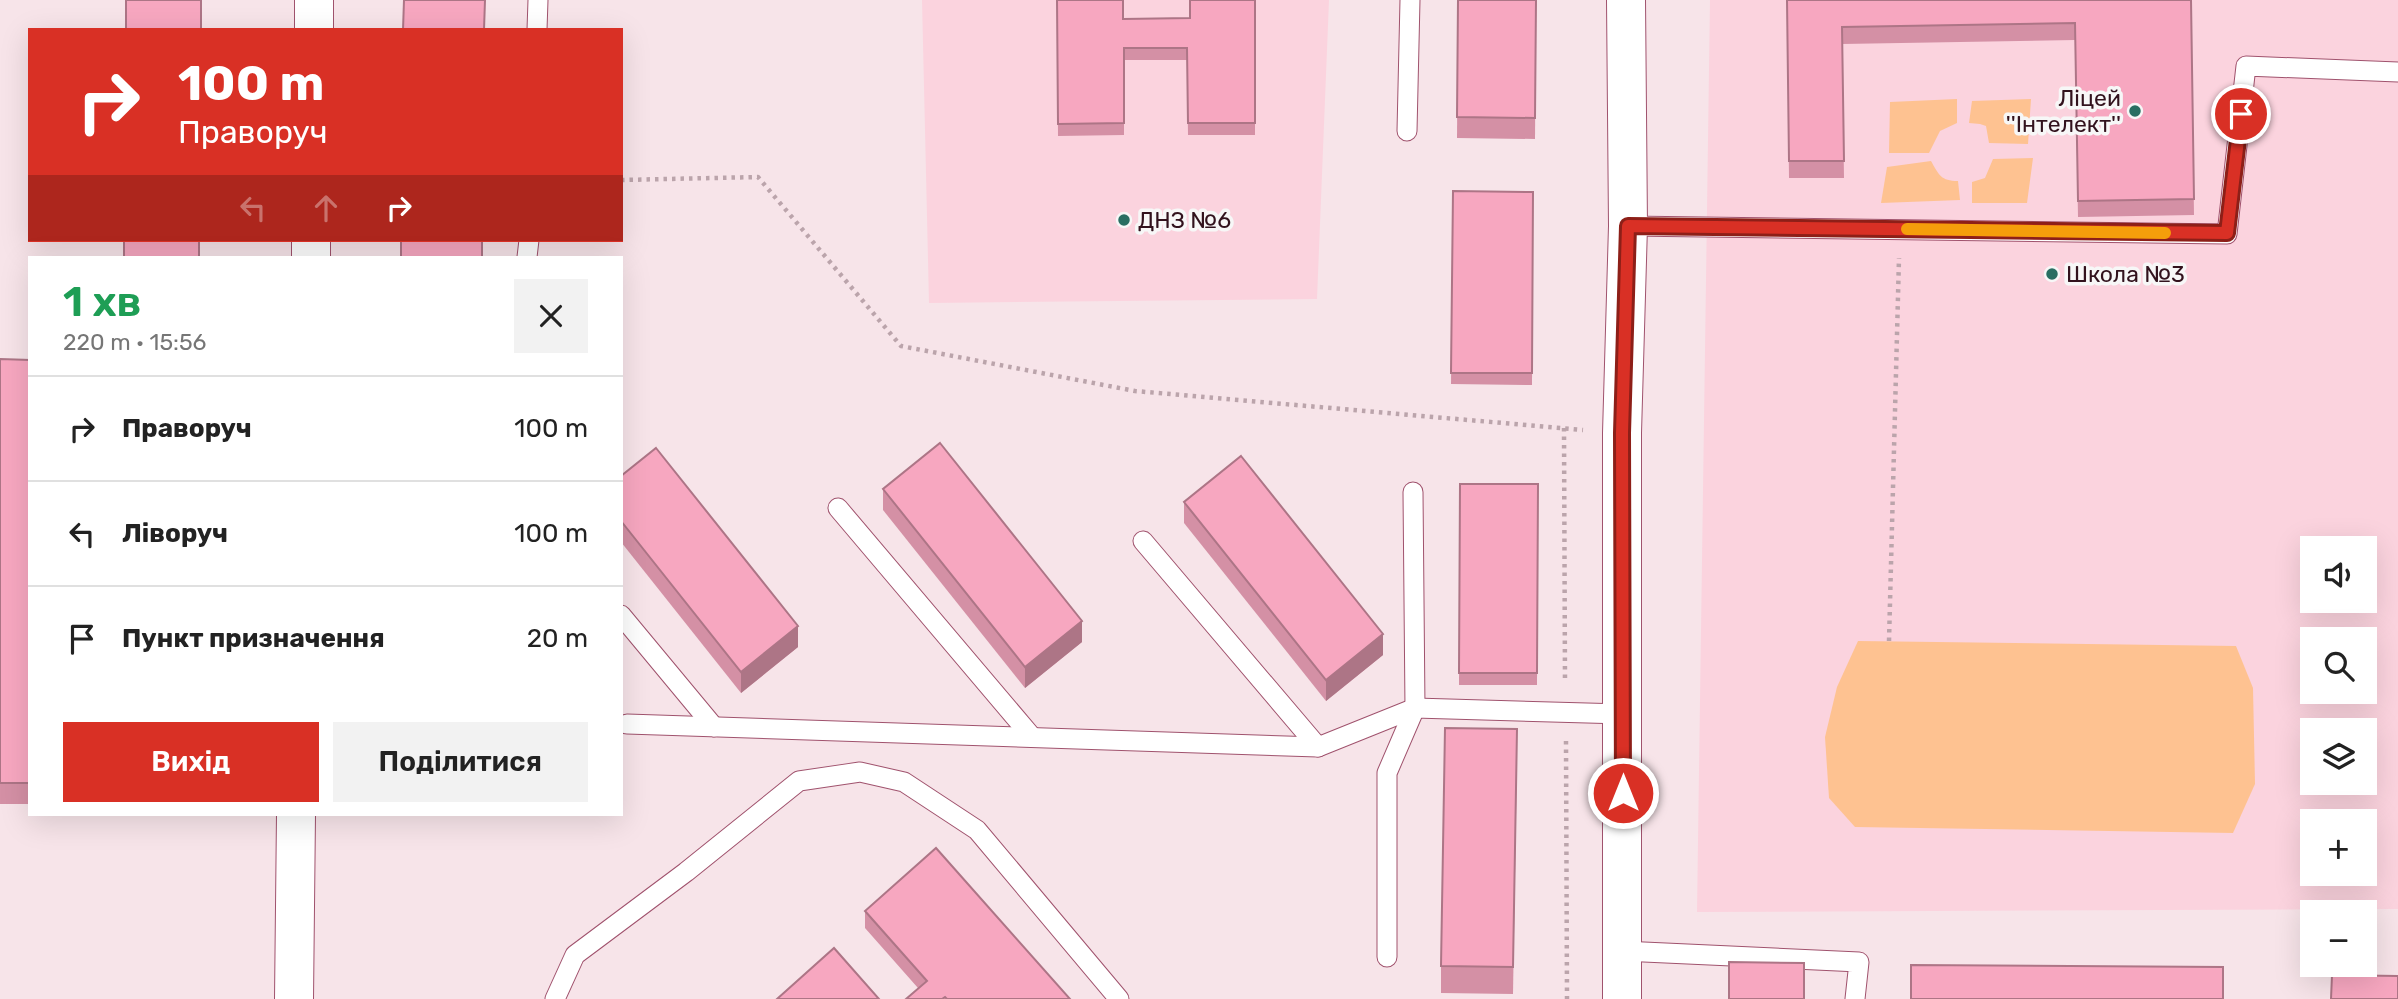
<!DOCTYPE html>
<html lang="uk">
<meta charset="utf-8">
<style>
:root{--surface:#fff;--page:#f2f2f2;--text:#222;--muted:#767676;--line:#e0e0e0;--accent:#d93025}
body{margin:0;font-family:Rubik,sans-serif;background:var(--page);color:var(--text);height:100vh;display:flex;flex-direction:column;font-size:26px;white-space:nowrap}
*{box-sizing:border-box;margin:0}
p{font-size:23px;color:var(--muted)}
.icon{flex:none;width:38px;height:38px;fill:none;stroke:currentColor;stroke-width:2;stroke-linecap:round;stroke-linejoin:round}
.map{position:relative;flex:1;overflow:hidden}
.details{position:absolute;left:28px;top:256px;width:595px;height:560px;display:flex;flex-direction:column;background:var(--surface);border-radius:0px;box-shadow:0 7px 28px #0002}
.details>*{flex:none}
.guide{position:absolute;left:28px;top:28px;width:595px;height:214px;border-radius:0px;box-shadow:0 7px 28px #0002;background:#d93025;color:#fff;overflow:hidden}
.controls{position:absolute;left:2300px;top:536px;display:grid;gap:14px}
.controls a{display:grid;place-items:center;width:77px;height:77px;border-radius:0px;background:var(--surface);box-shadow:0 7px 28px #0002;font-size:35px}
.pin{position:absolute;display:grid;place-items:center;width:60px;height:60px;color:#fff;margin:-30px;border:4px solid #fff;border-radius:50%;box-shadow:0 2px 7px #0007}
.me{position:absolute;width:77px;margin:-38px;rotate:0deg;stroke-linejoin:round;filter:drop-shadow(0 0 5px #0008)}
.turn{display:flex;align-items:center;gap:24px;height:147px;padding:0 35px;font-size:32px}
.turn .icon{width:91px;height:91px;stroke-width:2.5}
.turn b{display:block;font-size:49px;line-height:60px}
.lanes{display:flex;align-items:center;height:66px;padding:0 35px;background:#0003;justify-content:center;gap:35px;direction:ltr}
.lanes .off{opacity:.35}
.round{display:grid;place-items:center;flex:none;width:74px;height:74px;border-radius:0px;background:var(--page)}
.summary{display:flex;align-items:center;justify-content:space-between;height:119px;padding:0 35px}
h1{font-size:42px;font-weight:600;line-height:52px;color:#1e9e55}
.action{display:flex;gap:14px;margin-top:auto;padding:14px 35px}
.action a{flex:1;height:80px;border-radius:0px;background:var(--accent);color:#fff;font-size:28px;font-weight:600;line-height:80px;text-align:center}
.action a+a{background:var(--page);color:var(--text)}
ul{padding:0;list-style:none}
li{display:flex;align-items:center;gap:21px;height:105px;padding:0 35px;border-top:2px solid var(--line)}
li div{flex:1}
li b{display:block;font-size:26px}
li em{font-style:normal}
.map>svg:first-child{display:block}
</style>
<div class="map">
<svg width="2398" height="999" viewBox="0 0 2398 999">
<rect width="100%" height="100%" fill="#f7e4e9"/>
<g fill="#fbd3de" fill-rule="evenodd">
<path d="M922 0H1329L1317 299 929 303Z"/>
<path d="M1710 0H2398V909L1697 912ZM2312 548H2364V600H2312ZM2312 639H2364V691H2312ZM2312 730H2364V782H2312ZM2312 821H2364V873H2312Z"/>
</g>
<g fill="#fec291">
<path d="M1957 99V123L1940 131 1929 153H1889L1890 102Z"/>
<path d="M2031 99 2028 144 1989 143 1986 126 1980 124 1969 123 1972 101Z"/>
<path d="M2033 158 2027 203H1972V182L1985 178 1993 159Z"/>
<path d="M1931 161C1939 175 1941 181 1958 181L1960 200 1881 203 1887 167Z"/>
<path d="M1858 641 2236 646 2253 688 2255 784 2233 833 1855 827 1829 798 1825 737 1837 687Z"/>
</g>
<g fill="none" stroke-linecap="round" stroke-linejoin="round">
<defs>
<g id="service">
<path d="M537 30 538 0"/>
<path d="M1407 131 1410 0"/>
<path d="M1628 226 2227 234 2246 66 2398 72"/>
<path d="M527 257 529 240"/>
<path d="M838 508 1032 737"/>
<path d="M1143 541 1318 747"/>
<path d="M621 615 714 727"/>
<path d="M627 724 1318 747 1415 708 1623 714"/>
<path d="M1622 951 1859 962 1855 999"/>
<path d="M1387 957V773L1415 708 1413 492"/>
<path d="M555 999 575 955 686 872 799 781 860 772 904 782 977 830 1119 999"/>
</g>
<g id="minor">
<path d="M314 30V0"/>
<path d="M311 257V240"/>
<path d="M294 999 296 814"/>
</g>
<path id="secondary" d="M1622 999V433L1628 226 1626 0"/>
</defs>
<use href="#service" stroke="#a0526d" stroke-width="21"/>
<use href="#minor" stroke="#a0526d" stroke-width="40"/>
<use href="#secondary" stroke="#a0526d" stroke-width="40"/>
<g stroke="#bba4ab" stroke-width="4.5" stroke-dasharray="3.5 5" stroke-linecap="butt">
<path d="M621 180 758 177 901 346 1135 391 1583 430"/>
<path d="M1564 428 1565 683"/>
<path d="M1889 641 1899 258"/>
<path d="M1566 741 1567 999"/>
</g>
<use href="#service" stroke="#fff" stroke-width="19"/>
<use href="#minor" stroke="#fff" stroke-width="38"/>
<use href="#secondary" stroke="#fff" stroke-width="38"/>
</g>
<g fill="#d490a5">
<path d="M1057 0 1123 19 1190 18 1255 0V135H1188L1187 60H1124V135L1058 136Z"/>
<path d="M1458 0H1536L1535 139 1457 138Z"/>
<path d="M1787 0H2191L2194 215 2078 217 2075 40 1842 44 1844 178H1789Z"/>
<path d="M1453 191 1533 192 1532 385 1451 384Z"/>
<path d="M0 359 30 360V804H0Z"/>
<path d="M621 476 798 647 741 693 621 542Z"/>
<path d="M1460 484H1538L1537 685H1459Z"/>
<path d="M883 489 1082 642 1025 688 883 510Z"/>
<path d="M1184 502 1383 655 1326 701 1184 523Z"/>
<path d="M1517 756 1513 994 1441 993V966Z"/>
<path d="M865 911 1070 999H906L918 988 865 928Z"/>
</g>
<g fill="#ad7586">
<path d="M1082 621V642L1025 688V667Z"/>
<path d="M798 626V647L741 693V672Z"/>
<path d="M1383 634V655L1326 701V680Z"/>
</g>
<g fill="#f7a7c0" stroke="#ad7586" stroke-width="2">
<rect x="126" y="0" width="75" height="30"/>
<path d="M404 0H485L484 30H403Z"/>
<path d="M1057 0H1123V19L1190 18V0H1255V123H1188L1187 48H1124V123L1058 124Z"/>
<path d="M1458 0H1536L1535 118 1457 117Z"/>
<path d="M1787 0H2191L2194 199 2078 201 2075 23 1842 27 1844 161H1789Z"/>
<path d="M1453 191 1533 192 1532 373H1451Z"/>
<rect x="124" y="240" width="75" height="17"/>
<rect x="401" y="240" width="81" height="17"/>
<path d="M0 359 30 360V783H0Z"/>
<path d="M940 443 1082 621 1025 667 883 489Z"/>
<path d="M656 448 798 626 741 672 621 521V476Z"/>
<path d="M1241 456 1383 634 1326 680 1184 502Z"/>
<path d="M1460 484H1538L1537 673H1459Z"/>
<path d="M1445 728 1517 729 1513 967 1441 966Z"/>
<path d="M936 848 1070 999H947L945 997 942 999H906L927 981 865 911Z"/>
<path d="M834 948 879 999H777Z"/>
<path d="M1729 962 1804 963V999H1729Z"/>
<path d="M1911 965 2223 967V999H1911Z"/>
<path d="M2332 975 2398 976V999H2331Z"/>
</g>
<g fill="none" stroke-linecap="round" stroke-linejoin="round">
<defs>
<path id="route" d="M1623 793 1622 433 1628 226 2227 233 2241 114"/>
</defs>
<use href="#route" stroke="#8d1f18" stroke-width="18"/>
<use href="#route" stroke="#d93025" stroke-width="12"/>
<path stroke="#f59e0b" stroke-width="12" d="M1907 229 2165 233"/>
</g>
<g fill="#296e62" stroke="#f7f7f7" stroke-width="2.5">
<circle cx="2135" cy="111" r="7"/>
<circle cx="1124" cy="220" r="7"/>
<circle cx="2052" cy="274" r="7"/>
</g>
<g text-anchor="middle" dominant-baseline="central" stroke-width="7" stroke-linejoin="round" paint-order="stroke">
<g font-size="23" fill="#32121d" stroke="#f7f7f7" text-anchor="start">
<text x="2121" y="98" text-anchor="end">Ліцей<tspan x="2121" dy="26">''Інтелект''</tspan></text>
<text x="1138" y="220">ДНЗ №6</text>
<text x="2066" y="274">Школа №3</text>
</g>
</g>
</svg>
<div class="controls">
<a><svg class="icon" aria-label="sound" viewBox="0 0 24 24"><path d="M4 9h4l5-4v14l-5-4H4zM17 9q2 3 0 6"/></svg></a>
<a><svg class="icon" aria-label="search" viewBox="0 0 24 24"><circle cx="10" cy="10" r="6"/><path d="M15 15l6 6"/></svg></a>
<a><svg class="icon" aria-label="layers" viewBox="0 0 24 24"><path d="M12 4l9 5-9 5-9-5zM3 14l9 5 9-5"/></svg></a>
<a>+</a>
<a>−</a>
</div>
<div class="pin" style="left:2241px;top:114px;background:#d93025"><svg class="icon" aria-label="arrive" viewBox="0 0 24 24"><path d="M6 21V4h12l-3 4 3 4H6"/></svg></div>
<svg class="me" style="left:1623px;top:793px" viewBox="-20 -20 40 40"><circle r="17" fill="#d93025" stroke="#fff" stroke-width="3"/><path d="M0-11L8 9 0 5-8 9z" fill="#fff"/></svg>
<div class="guide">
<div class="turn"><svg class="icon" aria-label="right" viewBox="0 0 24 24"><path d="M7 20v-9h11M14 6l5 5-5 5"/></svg><div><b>100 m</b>Праворуч</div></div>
<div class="lanes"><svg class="icon off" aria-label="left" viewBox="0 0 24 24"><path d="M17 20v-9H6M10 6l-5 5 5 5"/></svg><svg class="icon off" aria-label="ahead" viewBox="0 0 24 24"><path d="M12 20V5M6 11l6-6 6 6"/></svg><svg class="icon" aria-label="right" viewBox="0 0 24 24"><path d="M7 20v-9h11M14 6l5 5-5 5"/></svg></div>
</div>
<section class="details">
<div class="summary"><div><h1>1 хв</h1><p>220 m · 15:56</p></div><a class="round"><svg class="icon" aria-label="close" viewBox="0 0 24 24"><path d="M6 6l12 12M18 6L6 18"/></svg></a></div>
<ul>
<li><svg class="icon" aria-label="right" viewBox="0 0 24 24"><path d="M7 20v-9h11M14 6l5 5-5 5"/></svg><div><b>Праворуч</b></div><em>100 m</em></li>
<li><svg class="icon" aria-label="left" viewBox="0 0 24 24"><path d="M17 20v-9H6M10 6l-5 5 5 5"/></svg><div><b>Ліворуч</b></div><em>100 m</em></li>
<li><svg class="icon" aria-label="arrive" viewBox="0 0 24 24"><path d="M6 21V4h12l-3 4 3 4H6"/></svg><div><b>Пункт призначення</b></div><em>20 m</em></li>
</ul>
<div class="action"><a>Вихід</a><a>Поділитися</a></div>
</section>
</div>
